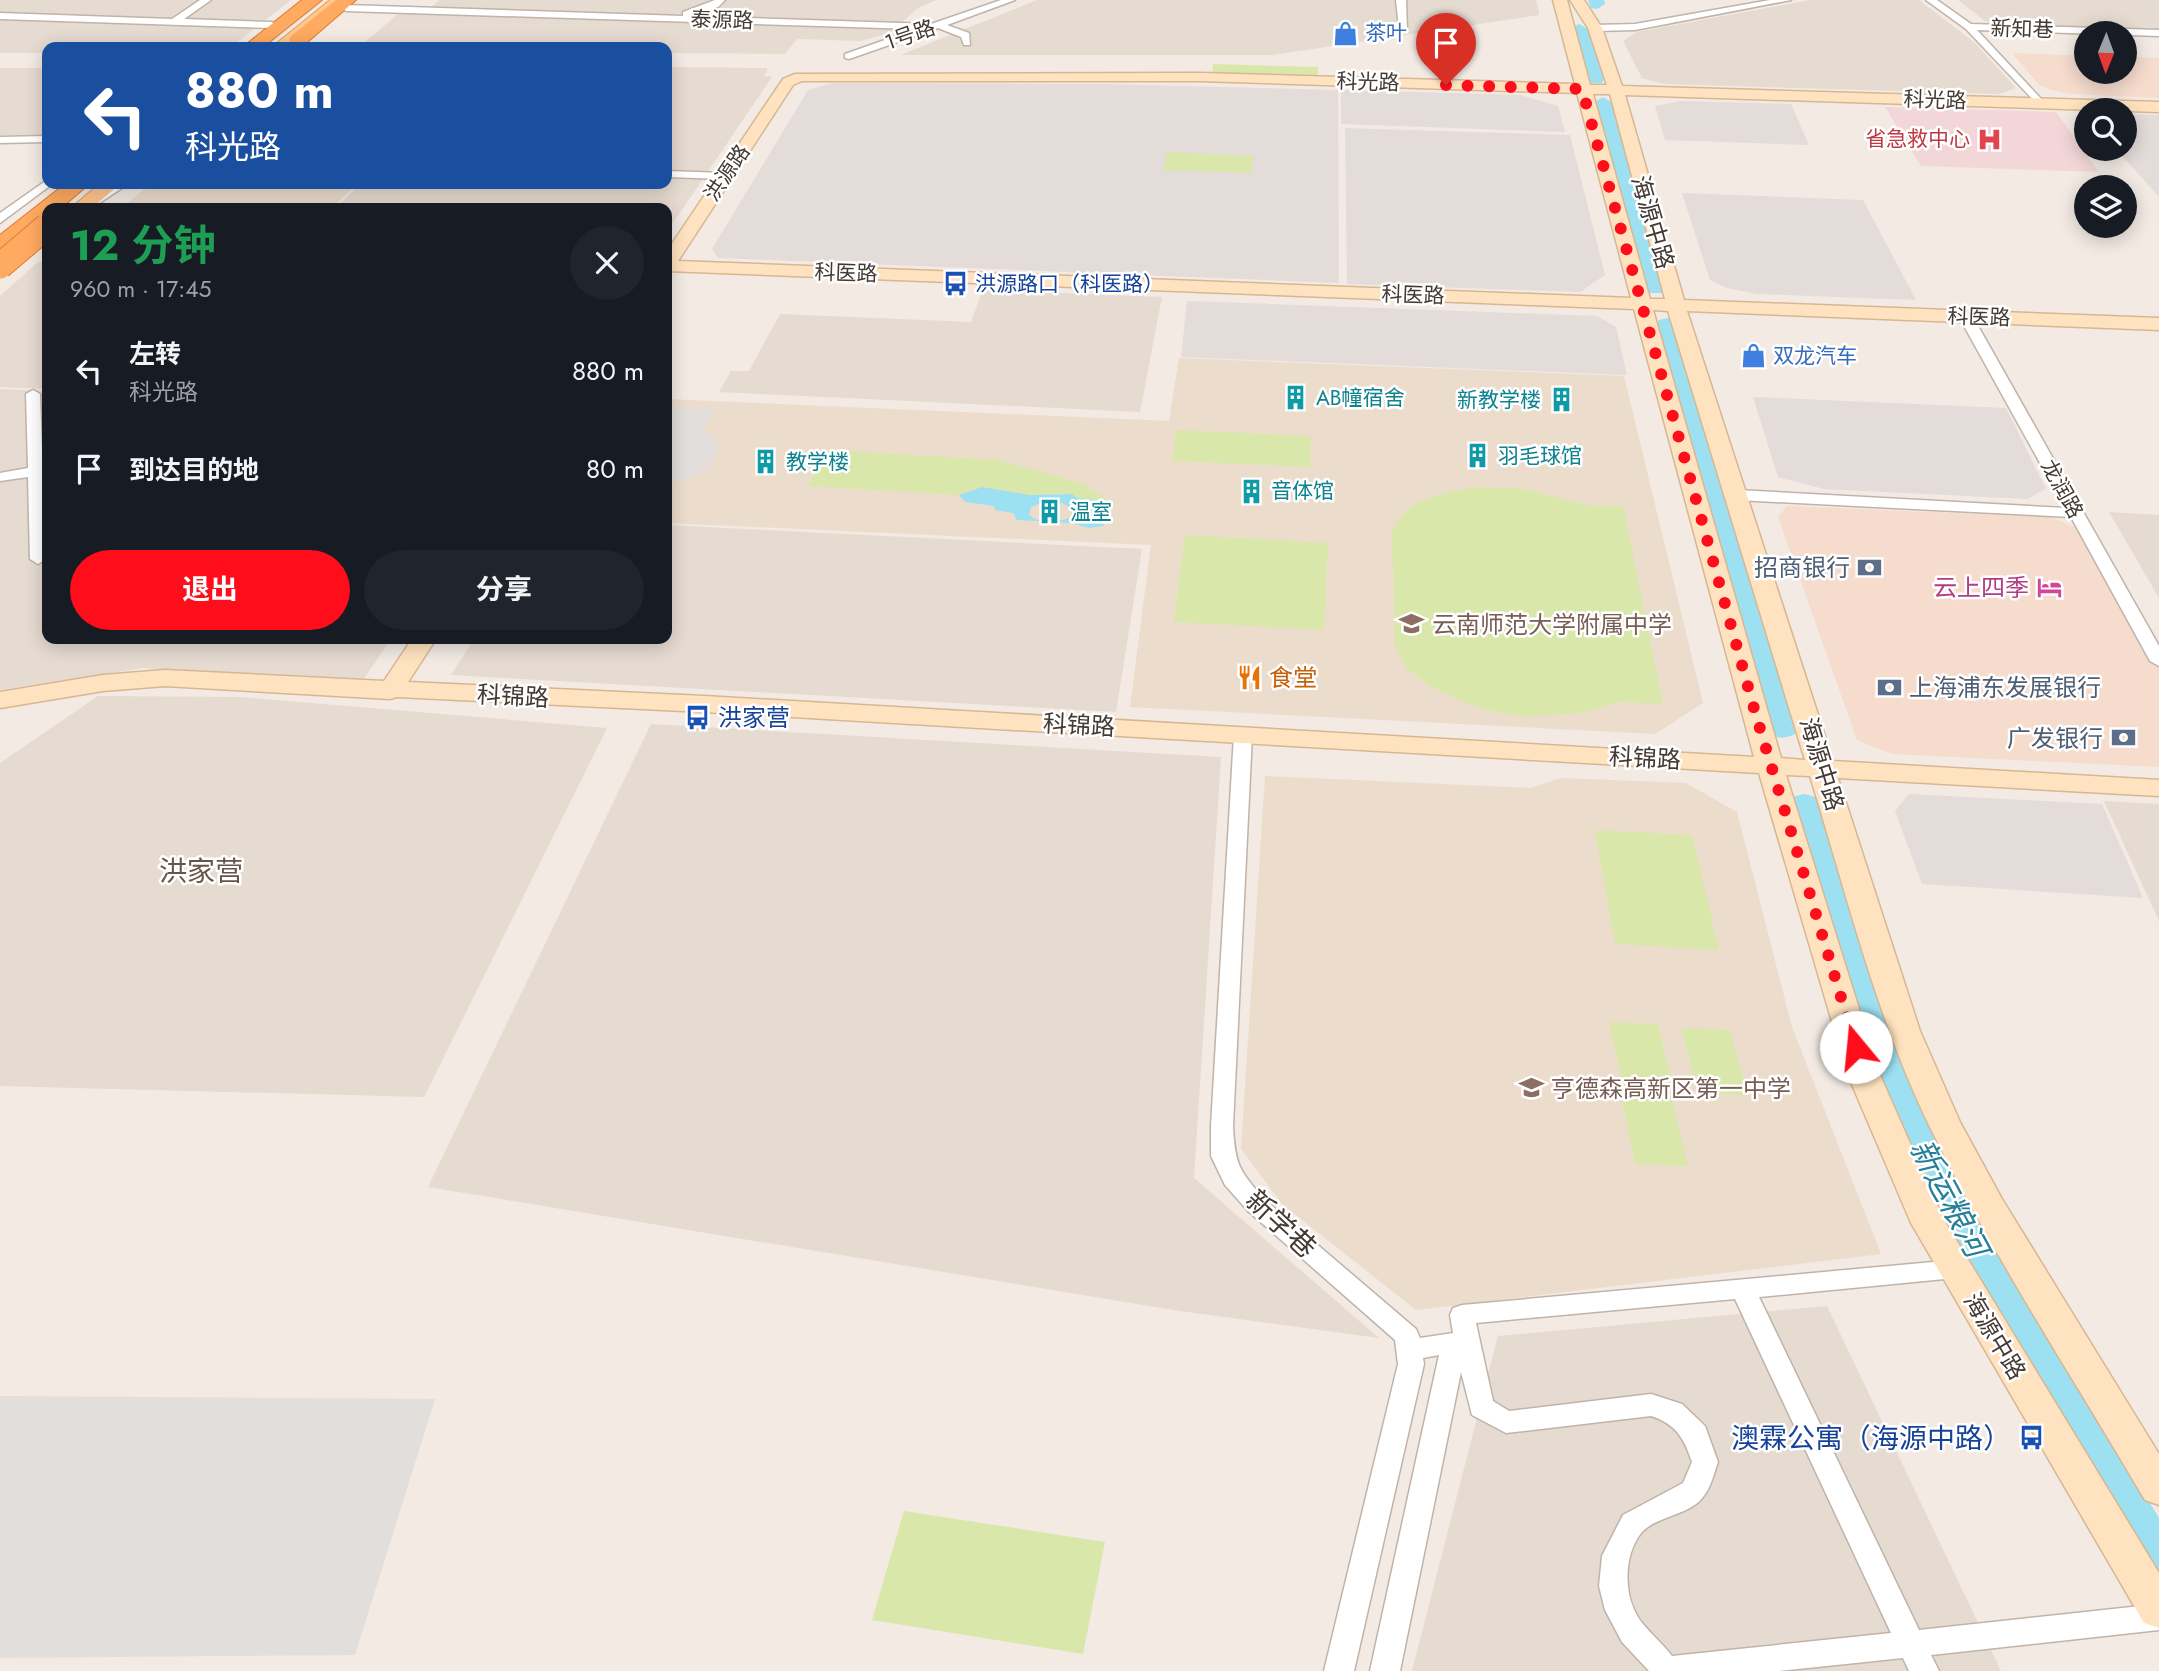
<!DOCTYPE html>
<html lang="zh">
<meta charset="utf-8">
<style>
:root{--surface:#171b24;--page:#20242c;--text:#f1f3f6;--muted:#9ea1a6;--accent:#ff0d1b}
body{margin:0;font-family:Jost,"Noto Sans SC",sans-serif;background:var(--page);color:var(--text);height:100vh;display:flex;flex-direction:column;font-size:26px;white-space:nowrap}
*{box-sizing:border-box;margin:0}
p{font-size:23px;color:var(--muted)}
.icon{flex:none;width:38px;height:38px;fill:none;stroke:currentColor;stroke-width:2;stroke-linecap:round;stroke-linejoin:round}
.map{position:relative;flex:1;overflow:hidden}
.side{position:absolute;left:42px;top:203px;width:630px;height:441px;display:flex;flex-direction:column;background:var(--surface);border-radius:14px;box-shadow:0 4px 18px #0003}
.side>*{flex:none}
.guide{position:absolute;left:42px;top:42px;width:630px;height:147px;border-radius:14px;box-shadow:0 4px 18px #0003;background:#1a4fa0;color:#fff;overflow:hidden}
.needle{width:46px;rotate:181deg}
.buttons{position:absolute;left:2074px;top:21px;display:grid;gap:14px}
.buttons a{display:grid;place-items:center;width:63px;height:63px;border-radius:50%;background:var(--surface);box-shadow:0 4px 18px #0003;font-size:35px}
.pin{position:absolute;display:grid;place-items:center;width:60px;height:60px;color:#fff;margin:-72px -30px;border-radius:50% 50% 50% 0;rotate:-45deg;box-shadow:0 0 7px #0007}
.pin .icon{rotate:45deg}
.me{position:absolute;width:77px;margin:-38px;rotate:343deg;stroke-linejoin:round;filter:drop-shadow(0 0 5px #0008)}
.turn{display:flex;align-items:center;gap:24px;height:147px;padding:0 28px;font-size:32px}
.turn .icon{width:91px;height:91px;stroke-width:2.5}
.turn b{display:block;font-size:49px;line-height:60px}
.round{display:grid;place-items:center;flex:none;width:74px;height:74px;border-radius:37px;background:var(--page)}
.overview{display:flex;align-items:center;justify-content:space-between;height:119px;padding:0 28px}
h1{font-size:42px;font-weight:700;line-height:52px;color:#1e9e55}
.cta{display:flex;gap:14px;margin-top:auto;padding:14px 28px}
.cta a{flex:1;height:80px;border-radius:42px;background:var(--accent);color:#fff;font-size:28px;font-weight:700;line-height:80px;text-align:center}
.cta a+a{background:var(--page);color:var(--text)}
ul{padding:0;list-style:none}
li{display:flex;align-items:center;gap:21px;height:98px;padding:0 28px}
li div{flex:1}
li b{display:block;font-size:26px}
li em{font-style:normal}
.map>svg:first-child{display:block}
</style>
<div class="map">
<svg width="2159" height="1671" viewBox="0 0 2159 1671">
<rect width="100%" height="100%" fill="#f2eae3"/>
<g fill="#e6dbd1">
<path d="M0 0H291L231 47H47V53H0Z"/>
<path d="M440 0H936L918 8 890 33 861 41 797 39 785 54 667 53V47H359L399 13H424Z"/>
<path d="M1037 0H1536L1539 12V15L1272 55H900Z"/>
<path d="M1810 0H1919L1974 42 2016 88 1999 94 1664 84 1642 78 1623 41 1637 32Z"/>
<path d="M1958 0H2159V31L2006 27 1985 21Z"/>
<path d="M667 67 768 68 764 76 772 77 667 232V208H336L360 184H667Z"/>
<path d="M0 68H47V136L0 135Z"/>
<path d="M38 262H47V389L0 387V296Z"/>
<path d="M983 290 1162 297 1140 412 719 392 731 371H749L780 314 971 322Z"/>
<path d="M0 389 47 391V639H391L363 680 143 668 0 690Z"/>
<path d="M2109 512 2159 515V598Z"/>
<path d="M667 525 1142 549 1116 712 451 675 474 639H667Z"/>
<path d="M98 696 238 697 607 728 424 1097 0 1086V763Z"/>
<path d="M651 724 1221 757 1194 1178 1379 1338 1180 1311 428 1187Z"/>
<path d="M2104 801 2159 804V921Z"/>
<path d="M1827 1306 2001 1671H1412L1498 1336Z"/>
</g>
<g fill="#f5dccd">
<path d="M2012 53 2086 56V72H2124L2125 57 2159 58V98L2071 94 2052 90 2039 85Z"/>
<path d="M1787 506 2050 517 2090 533 2159 658V767L1892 754 1857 740 1778 517Z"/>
</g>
<g fill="#e4dcd8">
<path d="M833 83 1103 84 1338 90 1339 283 718 258 712 249 808 90Z"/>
<path d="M1341 90 1520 95 1558 106 1565 132 1341 124Z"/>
<path d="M1682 101 1791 104 1809 145 1665 140 1655 106Z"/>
<path d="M2125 114 2159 115V197L2116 149H2124Z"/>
<path d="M1345 128 1570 135 1605 275 1580 292 1347 284Z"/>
<path d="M1682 193 1863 200 1916 300 1757 294 1727 288 1710 280Z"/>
<path d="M1187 301 1597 316 1616 327 1627 375 1181 357Z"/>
<path d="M1753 397 2006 408 2046 489 2027 499 1824 489 1778 477Z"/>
<path d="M1909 794 2102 804 2143 898 1922 884 1895 811Z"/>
</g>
<g fill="#ecdccc">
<path d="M151 184 267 185 356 184 332 208H121Z"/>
<path d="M1179 358 1624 376 1703 703 1655 734 1130 707 1151 545 667 523V399L1169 421Z"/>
<path d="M1265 776 1530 788 1561 778 1686 783 1737 812 1792 1027 1881 1254 1416 1310 1282 1204 1241 1149Z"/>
</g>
<path fill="#f3d6d8" d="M1885 107 2056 112 2099 172 1921 166Z"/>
<g fill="#d9e8aa">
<path d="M1213 64 1318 67V77L1212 75Z"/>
<path d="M1167 152 1254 156 1251 173 1163 170Z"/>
<path d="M1176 430 1311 436 1310 467 1172 461Z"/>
<path d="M826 450 998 460 1085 484 1111 503 1106 506 1097 500 1077 498 1067 493 1030 495 988 488 972 489 959 495 808 486Z"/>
<path d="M1475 487 1524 489 1588 505 1623 506 1663 704 1618 702 1581 713 1526 717 1478 708 1427 685 1405 666 1395 647 1392 534C1402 499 1443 493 1475 487Z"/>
<path d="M1185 535 1328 543 1324 630 1174 622Z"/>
<path d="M1595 830 1692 835 1719 950 1615 944Z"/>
<path d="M1609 1022 1658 1024 1673 1088 1623 1086Z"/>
<path d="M1681 1028 1730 1030 1748 1095 1698 1093Z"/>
<path d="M1621 1094 1671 1096 1688 1166 1635 1164Z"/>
<path d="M904 1511 1105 1542 1083 1654 872 1620Z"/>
</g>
<g fill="#e2dedc">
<path d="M667 407 716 410 704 428 717 441 718 452 710 465 698 475 667 484Z"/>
<path d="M0 1396 435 1399 355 1655 0 1658Z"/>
</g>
<path fill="#9de0f1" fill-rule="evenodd" d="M982 487 1030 495 1072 494 1077 498 1097 500 1106 506 1102 511 1108 519 1103 526 1089 528 1072 523 1017 520 1013 513 995 510 994 506 965 502 959 495ZM1044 502 1062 503 1073 509 1071 517C1058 523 1040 524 1029 515L1031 507Z"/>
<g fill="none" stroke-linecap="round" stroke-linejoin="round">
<g fill="#9de0f1" fill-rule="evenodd">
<path d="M1588 0H1604L1605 4 1597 9 1591 8Z"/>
<path d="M1579 24 1588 29 1604 79 1602 83H1588L1586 79 1570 29Z"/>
<path d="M1603 97 1613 103 1669 288 1665 293H1649L1645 288 1593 103Z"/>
<path d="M1667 318 1675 320 1679 325 1798 728 1794 735 1782 738 1770 735 1766 728 1655 325 1659 320Z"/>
<path d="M1804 794 1816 797 1821 804 1885 1018 1939 1143 2071 1375 2159 1518V1585L2141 1579 2037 1401 1897 1143 1847 1018 1787 804 1792 797Z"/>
</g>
<defs>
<g id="street">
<path d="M200 0H211L184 19 272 22 277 25 272 28 0 19V13L172 19Z"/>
<path d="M715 0H725L718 7 688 16 931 24 1001 0H1015L947 25 969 33 970 45H964L961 37 938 28 849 59 845 58V54L916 29 346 11 341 8 346 5 683 16V12Z"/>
<path d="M1396 0H1406L1407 30 1399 28Z"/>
<path d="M1770 0H1791L1635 30 1595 31 1590 28 1595 25 1635 24Z"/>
<path d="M1926 0H1937L1971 24 2159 30V36L1977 30 2044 102V106L2040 107 1966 29Z"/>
<path d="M47 136V142L0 143V137Z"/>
<path d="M667 171 725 173 731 176 725 179 667 177Z"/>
<path d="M47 180V184L51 185 0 223V213Z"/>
<path d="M114 184H128L92 208H78Z"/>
<path d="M1966 313 1973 317 2159 646V666L2150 661 2071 517 1737 500 1729 495 1737 490 2065 508 1959 317Z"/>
<path d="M33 390 40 394 46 559 38 564 30 559 28 477 0 481V473L28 468 26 394Z"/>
<path d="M1243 730 1252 735 1233 1126C1235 1165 1239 1170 1264 1199L1416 1329 1420 1338 1453 1333 1450 1315 1453 1308 1462 1305 1955 1260 1964 1262 1967 1269 1964 1276 1955 1278 1759 1297 1919 1630 2159 1604V1630L1931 1655 1939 1671H1909L1903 1658 1779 1671H1649L1622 1642 1605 1610 1599 1586 1602 1556 1623 1515 1683 1483 1692 1462C1684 1438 1676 1424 1651 1416L1506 1433 1472 1415 1461 1372 1400 1671H1370L1439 1355 1423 1358 1424 1364 1354 1671H1324L1398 1364 1395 1340 1248 1211 1225 1185 1211 1156V1126L1234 735ZM1735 1299 1891 1633 1672 1656C1663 1644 1652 1635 1643 1624 1623 1601 1622 1556 1642 1532 1657 1516 1690 1515 1703 1497 1711 1488 1714 1473 1718 1462L1705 1426 1682 1404 1651 1394 1509 1411 1493 1401 1476 1323Z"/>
</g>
<path id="secondary" d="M1553 0H1567L1590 85H1607L1588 28 1570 0H1584L1602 28 1622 86 2159 102V112L1625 95 1684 300 2159 318V330L1687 311 1833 761 2159 780V796L1838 778 1920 1031 1960 1122 2002 1199 2159 1454V1505L2145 1500C2072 1376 1990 1251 1928 1123 1875 1013 1846 892 1810 776L1786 775 1879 1073 1944 1220 2159 1573V1628L2144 1623 1911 1223 1847 1073 1759 773 704 712 397 697 390 699 165 686 103 691 0 708V692L103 675 165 670 384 681 412 639H436L408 682 704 696 1754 757 1634 309 667 271V251L783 79 795 74 1200 73 1575 84ZM802 81H1200L1577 93 1631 298 678 261 793 85ZM1593 94H1610L1665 299H1650ZM1653 310 1668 311 1805 760 1781 758Z"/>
<g id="primary">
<path d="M330 0H347L290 47H272Z"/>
<path d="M99 184H120L92 208H71Z"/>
</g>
<g id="highway">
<path d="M302 0H322L263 47H243Z"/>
<path d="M336 0H356L305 44H291L289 40 291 36Z"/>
<path d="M65 184H89L61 208H47V220L8 251 0 253V235Z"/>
</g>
</defs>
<use href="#street" stroke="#c0b3a9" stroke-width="3"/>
<use href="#secondary" stroke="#d7b793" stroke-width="3"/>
<use href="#primary" stroke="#e6a15d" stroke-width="2"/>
<use href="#highway" stroke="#e17a2e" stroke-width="2"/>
<use href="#street" fill="#fff" fill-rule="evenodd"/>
<use href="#secondary" fill="#ffe3c0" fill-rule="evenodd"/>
<use href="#primary" fill="#ffc88f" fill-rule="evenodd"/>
<use href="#highway" fill="#ffaa61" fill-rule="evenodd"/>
<defs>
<path id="highway-bridge" d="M0 266 47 226"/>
</defs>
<use href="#highway-bridge" stroke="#e17a2e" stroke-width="27" stroke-linecap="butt"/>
<use href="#highway-bridge" stroke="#ffaa61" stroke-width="25"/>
</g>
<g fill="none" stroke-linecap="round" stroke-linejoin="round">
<path stroke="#ff0d1b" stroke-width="12" stroke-dasharray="0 21.6" d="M1446 85 1582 89 1755 712 1856 1047"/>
</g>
<defs>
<symbol id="shop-bare" viewBox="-9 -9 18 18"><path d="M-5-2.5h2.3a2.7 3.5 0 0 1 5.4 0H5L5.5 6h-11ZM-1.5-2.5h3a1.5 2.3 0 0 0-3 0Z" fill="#3f7fe0" stroke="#fff" stroke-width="2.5" paint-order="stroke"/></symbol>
<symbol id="hospital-bare" viewBox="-9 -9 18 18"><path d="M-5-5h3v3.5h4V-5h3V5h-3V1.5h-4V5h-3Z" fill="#e0444e" stroke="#fff" stroke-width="2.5" paint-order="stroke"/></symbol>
<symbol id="bus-bare" viewBox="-9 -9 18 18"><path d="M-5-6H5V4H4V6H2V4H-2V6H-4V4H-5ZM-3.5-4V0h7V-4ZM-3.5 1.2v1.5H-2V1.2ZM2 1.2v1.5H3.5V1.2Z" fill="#1a4fb4" stroke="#fff" stroke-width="2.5" paint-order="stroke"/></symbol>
<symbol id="building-bare" viewBox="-9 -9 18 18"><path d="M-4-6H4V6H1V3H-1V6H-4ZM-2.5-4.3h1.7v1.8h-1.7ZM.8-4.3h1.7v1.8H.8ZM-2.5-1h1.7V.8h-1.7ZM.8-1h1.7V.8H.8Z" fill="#0f9aa8" stroke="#fff" stroke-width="2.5" paint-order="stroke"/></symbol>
<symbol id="bank-bare" viewBox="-9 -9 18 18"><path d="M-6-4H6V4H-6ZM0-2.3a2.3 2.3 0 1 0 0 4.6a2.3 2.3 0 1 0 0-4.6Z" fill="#5c6f8a" stroke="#fff" stroke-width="2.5" paint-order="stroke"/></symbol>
<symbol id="hotel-bare" viewBox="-9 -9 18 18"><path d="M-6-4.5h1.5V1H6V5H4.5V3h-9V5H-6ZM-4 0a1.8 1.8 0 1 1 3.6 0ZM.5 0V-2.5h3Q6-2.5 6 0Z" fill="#d1479c" stroke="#fff" stroke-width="2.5" paint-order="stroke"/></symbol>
<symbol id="school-bare" viewBox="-9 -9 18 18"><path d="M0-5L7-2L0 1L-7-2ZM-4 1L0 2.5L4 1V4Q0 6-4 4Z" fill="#8d6e63" stroke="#fff" stroke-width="2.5" paint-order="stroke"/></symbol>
<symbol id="restaurant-bare" viewBox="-9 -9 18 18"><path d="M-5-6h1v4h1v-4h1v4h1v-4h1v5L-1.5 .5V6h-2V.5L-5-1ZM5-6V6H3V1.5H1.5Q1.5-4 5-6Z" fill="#e8710a" stroke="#fff" stroke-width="2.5" paint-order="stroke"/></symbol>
</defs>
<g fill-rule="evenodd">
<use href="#shop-bare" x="1328" y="16" width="35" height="35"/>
<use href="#hospital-bare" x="1972" y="122" width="35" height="35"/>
<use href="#bus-bare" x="938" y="266" width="35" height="35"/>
<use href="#shop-bare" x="1736" y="338" width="35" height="35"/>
<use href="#building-bare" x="1278" y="380" width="35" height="35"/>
<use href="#building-bare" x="1544" y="382" width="35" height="35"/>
<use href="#building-bare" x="1460" y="438" width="35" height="35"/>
<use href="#building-bare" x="748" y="444" width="35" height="35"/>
<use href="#building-bare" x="1234" y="474" width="35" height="35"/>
<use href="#building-bare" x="1032" y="494" width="35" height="35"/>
<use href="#bank-bare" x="1852" y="550" width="35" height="35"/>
<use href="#hotel-bare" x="2032" y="570" width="35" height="35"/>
<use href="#school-bare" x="1394" y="606" width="35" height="35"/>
<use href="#restaurant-bare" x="1232" y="660" width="35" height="35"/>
<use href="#bank-bare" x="1872" y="670" width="35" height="35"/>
<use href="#bus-bare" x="680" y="700" width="35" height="35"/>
<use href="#bank-bare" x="2106" y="720" width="35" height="35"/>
<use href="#school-bare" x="1514" y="1070" width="35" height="35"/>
<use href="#bus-bare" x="2014" y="1420" width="35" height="35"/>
</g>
<g text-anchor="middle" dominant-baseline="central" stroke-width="5" stroke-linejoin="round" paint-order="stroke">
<g font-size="21" fill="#443a33" stroke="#fff">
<text transform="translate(722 20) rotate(2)">泰源路</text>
<text transform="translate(2022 29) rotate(2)">新知巷</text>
<text transform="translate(910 35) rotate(-19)">1号路</text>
<text transform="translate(1368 82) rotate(2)">科光路</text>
<text transform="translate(1935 100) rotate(2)">科光路</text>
<text transform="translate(727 173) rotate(-56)">洪源路</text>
<text transform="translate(846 273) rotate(2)">科医路</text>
<text transform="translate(1413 295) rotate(2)">科医路</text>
<text transform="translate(1979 317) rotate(2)">科医路</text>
<text transform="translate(2062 489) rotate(61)">龙润路</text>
</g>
<g font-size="21" fill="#366cbe" stroke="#fff" text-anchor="start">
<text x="1365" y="33">茶叶</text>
<text x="1773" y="356">双龙汽车</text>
</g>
<g font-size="21" fill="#be3a42" stroke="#fff" text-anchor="end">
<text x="1970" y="139">省急救中心</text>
</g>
<g font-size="21" fill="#164399" stroke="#fff" text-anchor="start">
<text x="975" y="284">洪源路口（科医路）</text>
</g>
<g font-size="21" fill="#0d838f" stroke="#fff" text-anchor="start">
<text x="1316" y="398">AB幢宿舍</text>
<text x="1541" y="400" text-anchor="end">新教学楼</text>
<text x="1498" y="456">羽毛球馆</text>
<text x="786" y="462">教学楼</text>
<text x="1271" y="491">音体馆</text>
<text x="1070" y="512">温室</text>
</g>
<g font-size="24" fill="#443a33" stroke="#fff">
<text transform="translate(1653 222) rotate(74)">海源中路</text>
<text transform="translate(513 696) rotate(3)">科锦路</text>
<text transform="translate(1079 725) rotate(3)">科锦路</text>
<text transform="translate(1645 758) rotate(3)">科锦路</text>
<text transform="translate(1822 764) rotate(73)">海源中路</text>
<text transform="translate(1995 1336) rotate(59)">海源中路</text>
</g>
<g font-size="24" fill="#4e5e75" stroke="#fff" text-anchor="end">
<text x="1850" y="567">招商银行</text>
<text x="1909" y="687" text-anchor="start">上海浦东发展银行</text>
<text x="2103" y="738">广发银行</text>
</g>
<g font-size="24" fill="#b23c85" stroke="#fff" text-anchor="end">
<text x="2029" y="587">云上四季</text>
</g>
<g font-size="24" fill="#785e54" stroke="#fff" text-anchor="start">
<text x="1432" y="624">云南师范大学附属中学</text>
<text x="1551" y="1088">亨德森高新区第一中学</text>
</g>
<g font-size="24" fill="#c56008" stroke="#fff" text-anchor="start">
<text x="1269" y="677">食堂</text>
</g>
<g font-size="24" fill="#164399" stroke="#fff" text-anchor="start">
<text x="718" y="717">洪家营</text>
</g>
<g font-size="28" fill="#67554a" stroke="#fff">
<text x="201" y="871">洪家营</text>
</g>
<g font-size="28" fill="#443a33" stroke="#fff">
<text transform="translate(1281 1224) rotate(43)">新学巷</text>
</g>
<g font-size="28" fill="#164399" stroke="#fff" text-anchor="end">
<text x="2011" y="1438">澳霖公寓（海源中路）</text>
</g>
<g font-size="32" font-style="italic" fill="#278099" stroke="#fff">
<text transform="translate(1949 1198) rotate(62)">新运粮河</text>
</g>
</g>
</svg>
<div class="buttons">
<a><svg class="needle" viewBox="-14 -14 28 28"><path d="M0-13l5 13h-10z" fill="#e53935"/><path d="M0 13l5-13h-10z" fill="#9ea1a6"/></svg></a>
<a><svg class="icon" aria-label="search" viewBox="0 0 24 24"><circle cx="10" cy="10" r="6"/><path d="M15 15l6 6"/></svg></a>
<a><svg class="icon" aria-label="layers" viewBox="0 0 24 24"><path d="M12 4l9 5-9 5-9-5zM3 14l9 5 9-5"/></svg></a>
</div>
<div class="pin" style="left:1446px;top:85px;background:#d93025"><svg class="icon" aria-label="arrive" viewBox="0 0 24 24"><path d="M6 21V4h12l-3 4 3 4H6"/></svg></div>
<svg class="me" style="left:1856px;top:1047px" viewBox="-20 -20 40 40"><circle r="19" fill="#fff"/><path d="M0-13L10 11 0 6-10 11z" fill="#ff0d1b"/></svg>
<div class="guide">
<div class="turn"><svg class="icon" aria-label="left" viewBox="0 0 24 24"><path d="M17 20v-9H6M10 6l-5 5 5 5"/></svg><div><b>880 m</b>科光路</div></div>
</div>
<section class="side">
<div class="overview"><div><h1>12 分钟</h1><p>960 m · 17:45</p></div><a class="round"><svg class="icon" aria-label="close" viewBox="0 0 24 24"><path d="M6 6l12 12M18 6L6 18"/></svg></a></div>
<ul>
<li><svg class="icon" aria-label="left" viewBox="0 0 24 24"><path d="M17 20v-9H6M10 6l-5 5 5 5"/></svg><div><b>左转</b><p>科光路</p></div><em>880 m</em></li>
<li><svg class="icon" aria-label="arrive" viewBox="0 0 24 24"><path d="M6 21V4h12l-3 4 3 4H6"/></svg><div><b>到达目的地</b></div><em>80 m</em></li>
</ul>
<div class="cta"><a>退出</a><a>分享</a></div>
</section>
</div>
